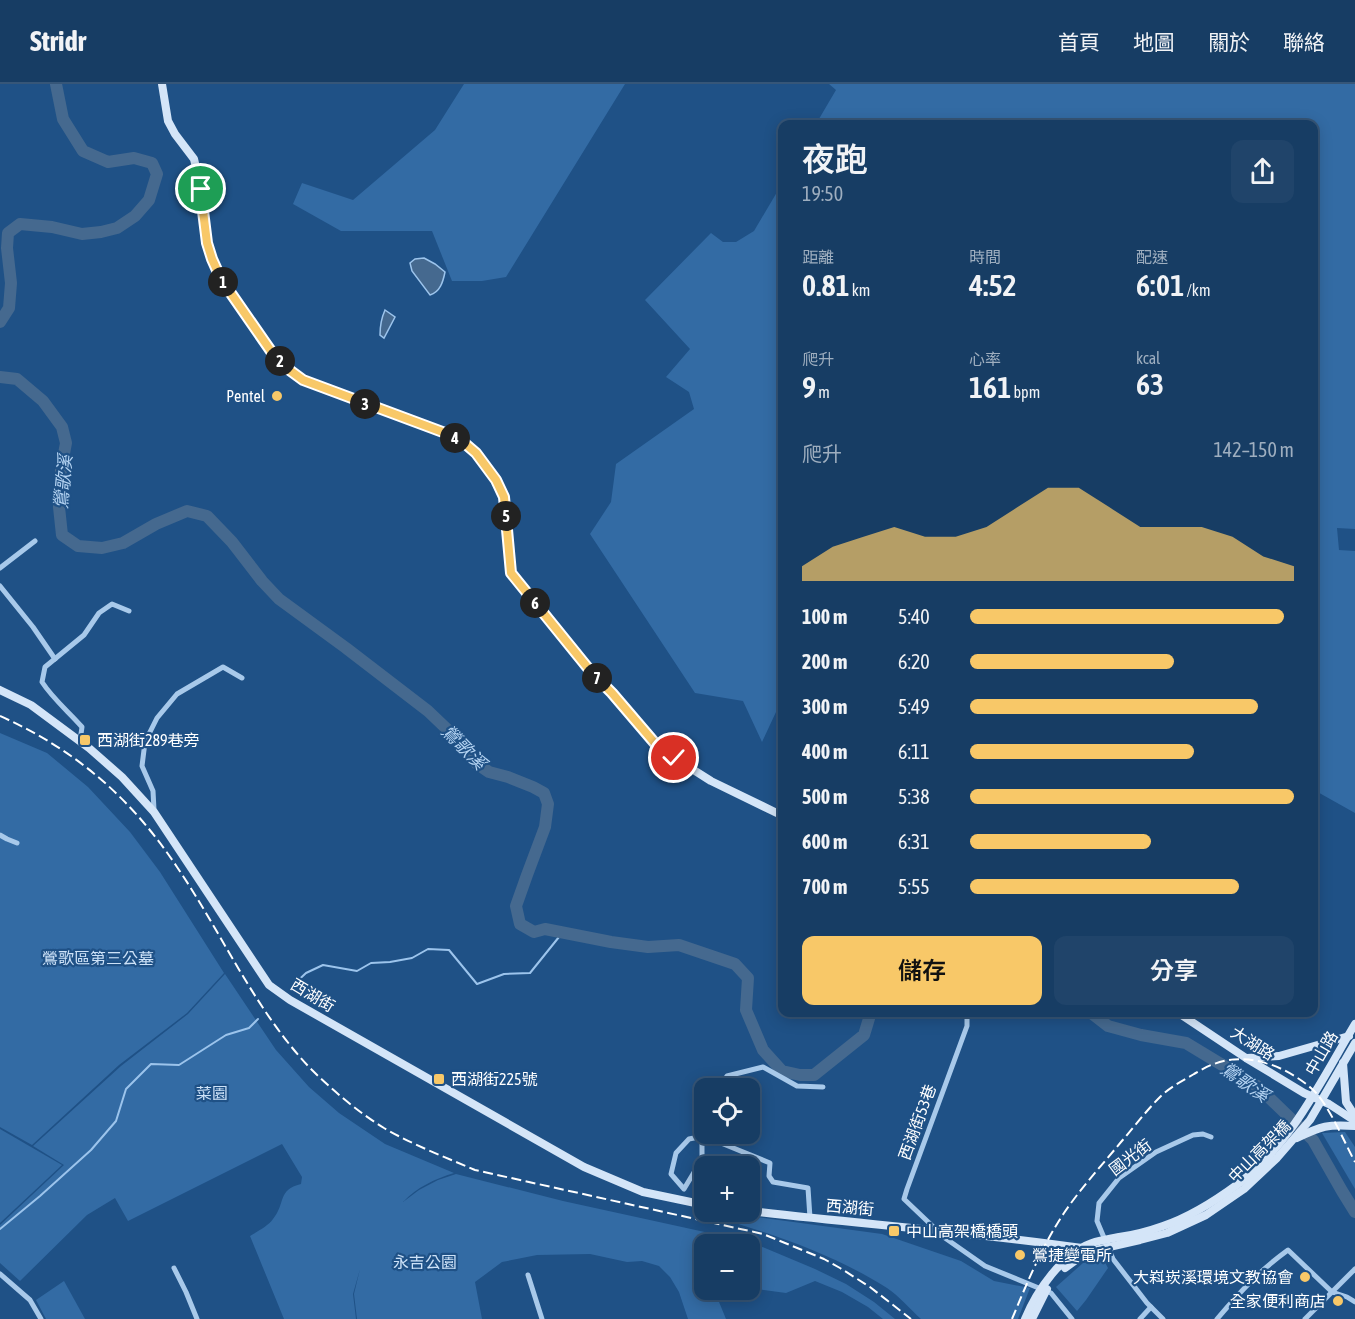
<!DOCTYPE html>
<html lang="zh-TW">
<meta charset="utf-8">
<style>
body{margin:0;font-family:"Asap Condensed","Noto Sans TC",sans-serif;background:#20446a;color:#f1f3f6;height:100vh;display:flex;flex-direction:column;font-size:22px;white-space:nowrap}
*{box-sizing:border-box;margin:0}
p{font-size:20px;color:#9eaebf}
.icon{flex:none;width:33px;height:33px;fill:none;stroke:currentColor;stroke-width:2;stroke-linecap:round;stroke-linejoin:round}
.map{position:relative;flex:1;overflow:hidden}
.side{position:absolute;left:778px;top:36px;width:540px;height:897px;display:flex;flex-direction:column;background:#173d64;border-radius:12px;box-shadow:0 3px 15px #0003,0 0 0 2px #365678}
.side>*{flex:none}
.controls{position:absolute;left:694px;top:994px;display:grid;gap:12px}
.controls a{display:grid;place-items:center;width:66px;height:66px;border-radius:12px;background:#173d64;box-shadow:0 3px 15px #0003,0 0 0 2px #365678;font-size:30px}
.pin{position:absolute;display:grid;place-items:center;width:51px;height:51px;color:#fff;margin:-26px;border:3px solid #fff;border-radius:50%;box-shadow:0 2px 6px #0007}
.km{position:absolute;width:30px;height:30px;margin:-15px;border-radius:50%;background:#222;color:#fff;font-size:16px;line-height:30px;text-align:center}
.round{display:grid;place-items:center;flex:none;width:63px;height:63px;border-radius:12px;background:#20446a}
.summary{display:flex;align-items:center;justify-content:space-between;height:102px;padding:0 24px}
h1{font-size:33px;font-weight:600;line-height:45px}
.figures{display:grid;grid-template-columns:repeat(3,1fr);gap:9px;height:102px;padding:6px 24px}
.figures div{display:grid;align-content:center}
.figures b{font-size:30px;font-weight:600}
.figures small{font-size:16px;font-weight:400}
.figures p{font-size:16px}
.chart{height:168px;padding:12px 24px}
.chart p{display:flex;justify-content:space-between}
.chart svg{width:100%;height:108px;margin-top:6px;fill:#f8c868;opacity:.7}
.action{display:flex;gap:12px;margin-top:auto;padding:12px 24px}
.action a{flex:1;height:69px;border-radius:12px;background:#f8c868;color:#111;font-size:24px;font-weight:600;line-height:69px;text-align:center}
.action a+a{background:#20446a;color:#f1f3f6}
ul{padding:0 24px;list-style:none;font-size:20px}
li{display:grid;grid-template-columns:96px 72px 1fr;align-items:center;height:45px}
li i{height:15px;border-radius:8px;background:#f8c868}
header{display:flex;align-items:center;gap:36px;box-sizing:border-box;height:84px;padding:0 30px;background:#173d64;border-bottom:2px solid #365678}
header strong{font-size:28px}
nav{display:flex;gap:33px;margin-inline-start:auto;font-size:21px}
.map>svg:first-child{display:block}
.green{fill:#336ba4}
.water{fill:#45698f;stroke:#9cc4ec;stroke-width:1.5}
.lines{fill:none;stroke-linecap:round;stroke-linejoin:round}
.stream{stroke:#9cc4ec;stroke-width:2}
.river{stroke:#45698f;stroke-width:12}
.street{stroke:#a8c9ea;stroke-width:5}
.secondary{stroke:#d4e5f8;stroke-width:8}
.rail{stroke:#fff;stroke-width:2;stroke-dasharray:10 4.5;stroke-linecap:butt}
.route-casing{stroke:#fff;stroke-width:12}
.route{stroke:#f8c868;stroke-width:8}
.poi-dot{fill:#f8c868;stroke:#1f5186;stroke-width:2}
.labels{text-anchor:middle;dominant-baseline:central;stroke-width:4.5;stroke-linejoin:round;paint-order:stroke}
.poi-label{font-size:16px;fill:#fff;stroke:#1f5186;text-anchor:start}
.park-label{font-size:16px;fill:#cde2f8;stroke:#1f5186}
.street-label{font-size:16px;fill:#fff;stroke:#1f5186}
.water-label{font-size:18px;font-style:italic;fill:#b4d3f2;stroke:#1f5186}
</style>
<header>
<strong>Stridr</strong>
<nav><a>首頁</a><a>地圖</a><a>關於</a><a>聯絡</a></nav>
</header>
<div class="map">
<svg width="1355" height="1235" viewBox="0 0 1355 1235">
<rect width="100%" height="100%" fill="#1f5186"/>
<g class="green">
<polygon points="464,0 625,0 506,193 482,197 452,197 432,147 341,147 293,120 302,99 353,116 435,46"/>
<polygon points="829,0 1355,0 1355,445 1337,444 1339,466 1355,467 1355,729 1314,706 1314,40 816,40 836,6"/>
<polygon points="783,98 783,613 762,658 743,617 695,609 590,450 611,418 616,380 694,325 689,308 666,293 690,265 645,216 711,149 723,158 736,158 754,147"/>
<polygon points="0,649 47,669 88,703 130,748 160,788 224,889 187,929 119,981 32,1061 0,1043"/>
<path d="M225 890 276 966 309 1003 339 1029 385 1060 454 1089C435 1095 417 1103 403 1118L419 1106 438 1096 456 1090 563 1117 723 1152 760 1162 815 1185 846 1200 874 1218 895 1235H883L868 1223 842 1208 815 1197 786 1209 750 1204V1161H705V1206H722L717 1213 726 1235H688L679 1208 670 1193 659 1182 642 1177 627 1178 590 1170 537 1171 502 1178 475 1198 482 1235H357L354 1210 360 1185 353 1210 356 1235H284L250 1152C258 1147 268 1142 273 1135 286 1119 277 1106 301 1100L302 1093 282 1060 128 1137 115 1114 87 1131 20 1197 0 1179V1141L64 1081 33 1062 121 982 188 930Z"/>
<polygon points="0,1045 62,1081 0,1139"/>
<polygon points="1345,1048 1355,1063 1355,1105 1322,1049"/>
<path d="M705 1126V1128H720L882 1150 961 1177 994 1197 1030 1204 1018 1235H921C910 1225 899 1212 887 1204 832 1169 767 1148 705 1130L703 1127Z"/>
<polygon points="1101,1171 1108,1184 1086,1216 1077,1227 1056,1203 1083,1179"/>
<polygon points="64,1197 85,1235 46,1235 36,1216"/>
</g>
<g class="water">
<path d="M424 174 435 180 445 188C443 198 440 208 430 211L412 187 410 179 415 175Z"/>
<path d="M385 226 395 233 384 254 380 251C380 242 381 235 385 226Z"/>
</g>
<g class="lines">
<g class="stream">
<polyline points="291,903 306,889 323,881 357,887 371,879 390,878 412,874 428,865 449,866 477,900 504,890 530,889 563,848"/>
<polyline points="0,1145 40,1112 91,1066 116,1037 126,1005 151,980 179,981 226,951 249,944 258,935"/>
</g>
<g class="river">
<polyline points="0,238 9,224 11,199 7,164 8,149 20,140 52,143 82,150 101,148 117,144 135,132 149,116 157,90 152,79 134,74 108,78 83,67 63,35 56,0"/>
<polyline points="0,293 17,295 43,317 62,343 66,359 61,386 59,423 62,451 78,462 102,464 123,459 156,440 187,427 207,432 232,458 262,497 279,515 346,564 428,627 450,648 476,679 489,688 508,693 533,703 544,709 548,720 545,743 527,791 516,822 520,840 534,848 545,845 611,858 648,863 679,861 735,880 748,894 746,926 763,966 782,987 800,991 814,991 864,951 871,928"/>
<polyline points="1090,928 1108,942 1141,951 1186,959 1257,1002 1313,1056 1342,1107 1355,1128"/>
</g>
<g class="street">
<polyline points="0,484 35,457"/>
<polyline points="0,502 33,543 55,575"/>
<path d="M80 657 82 643C69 628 53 615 42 598L45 583 84 551 99 529 112 520 129 527"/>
<polyline points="154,726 153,707 142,682 145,658 157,634 177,610 223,583 242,594"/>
<polyline points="0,751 7,755 17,759"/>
<polyline points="967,928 967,942 907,1105 904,1115 945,1154 985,1182 1051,1209 1072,1235"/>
<polyline points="719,1005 727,992 763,983 797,1002 823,1003"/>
<polyline points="705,1025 699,1053 702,1060 702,1075 684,1105 671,1090 676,1069 689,1055 699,1053 721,1059 770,1079 769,1092 773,1098 808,1104 810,1134"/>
<polyline points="174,1184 186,1208 197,1235"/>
<polyline points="0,1190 30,1216 41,1235"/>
<polyline points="528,1191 542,1235"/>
<polyline points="1140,1235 1151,1223"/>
<polyline points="1163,1235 1147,1219 1113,1175 1097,1137 1099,1119 1119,1094 1156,1068 1193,1051 1203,1050 1211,1053"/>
<path d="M1217 1235C1240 1208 1259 1187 1288 1166L1332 1208 1347 1213 1355 1218"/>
<polyline points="1305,1235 1355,1185"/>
</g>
<g class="secondary">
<polyline points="162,0 168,37 175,50 194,75 201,105 203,127 207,159 212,175 221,195 273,270 284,282 303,296 448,350 462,357 476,369 497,396 504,413 511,489 592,589 612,609 659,664 711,697 783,732"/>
<polyline points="0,606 31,621 89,664 122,693 154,728 269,901 290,916 584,1083 643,1108 705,1121"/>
<polyline points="1177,928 1246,974 1304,1009 1329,1020 1355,1037"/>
<polyline points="1247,974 1279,972 1349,952"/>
<polyline points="1343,979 1346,1018 1355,1032"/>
<path d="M1297 1054C1321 1042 1328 1040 1355 1042"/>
<path d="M750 1127C861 1140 972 1148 1082 1164L1085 1166"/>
<polyline points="1065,1184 1087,1168 1140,1156 1167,1149 1206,1131 1244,1105 1277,1074 1310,1036 1355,959"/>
<path d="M1025 1235C1037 1206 1062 1170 1092 1159 1101 1156 1110 1155 1119 1153 1134 1151 1149 1147 1163 1142 1190 1133 1215 1117 1238 1100 1292 1059 1321 997 1355 940"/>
<polyline points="1032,1235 1047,1205"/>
</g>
<g class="rail">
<path d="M0 632C76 666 131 714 177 783 222 849 254 925 310 984 332 1006 358 1028 384 1044 413 1061 445 1073 475 1086L763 1150 824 1175 840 1184 870 1203 911 1235"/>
<path d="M1012 1235C1027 1199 1042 1162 1064 1129 1081 1104 1102 1081 1121 1058 1134 1043 1146 1027 1160 1013 1170 1003 1182 997 1194 990 1200 987 1207 982 1214 980 1248 967 1285 982 1311 1004 1328 1018 1344 1058 1355 1078"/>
</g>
</g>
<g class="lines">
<defs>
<polyline id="route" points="201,105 203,127 207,159 212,175 221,195 273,270 284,282 303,296 448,350 462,357 476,369 496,396 504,413 511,489 592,589 612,609 659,664 674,674"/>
</defs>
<use href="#route" class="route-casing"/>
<use href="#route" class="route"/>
</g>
<g class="poi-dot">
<circle cx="277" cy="312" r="6"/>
<rect x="79" y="650" width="12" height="12" rx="3"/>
<rect x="433" y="989" width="12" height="12" rx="3"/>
<rect x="888" y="1141" width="12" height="12" rx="3"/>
<circle cx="1020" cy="1171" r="6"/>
<circle cx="1305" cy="1193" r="6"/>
<circle cx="1338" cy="1217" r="6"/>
</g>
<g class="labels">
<g class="poi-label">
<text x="265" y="312" text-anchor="end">Pentel</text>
<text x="97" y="656">西湖街289巷旁</text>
<text x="451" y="995">西湖街225號</text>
<text x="906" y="1147">中山高架橋橋頭</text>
<text x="1032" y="1171">鶯捷變電所</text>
<text x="1293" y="1193" text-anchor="end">大嵙崁溪環境文教協會</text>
<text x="1326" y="1217" text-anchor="end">全家便利商店</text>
</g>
<g class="park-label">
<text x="98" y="874">鶯歌區第三公墓</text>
<text x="212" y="1009">菜園</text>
<text x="425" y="1178">永吉公園</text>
</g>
<g class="street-label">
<text transform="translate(313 911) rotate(31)">西湖街</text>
<text transform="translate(1253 959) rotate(32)">大湖路</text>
<text transform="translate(1321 969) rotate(-60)">中山路</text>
<text transform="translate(917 1038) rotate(-70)">西湖街53巷</text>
<text transform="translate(1259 1067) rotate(-45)">中山高架橋</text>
<text transform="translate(1130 1073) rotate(-37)">國光街</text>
<text transform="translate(850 1123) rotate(5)">西湖街</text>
</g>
<g class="water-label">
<text transform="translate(63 398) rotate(-85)">鶯歌溪</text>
<text transform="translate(464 663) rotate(45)">鶯歌溪</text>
<text transform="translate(1245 998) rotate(35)">鶯歌溪</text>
</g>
</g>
</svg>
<div class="controls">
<a><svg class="icon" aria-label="locate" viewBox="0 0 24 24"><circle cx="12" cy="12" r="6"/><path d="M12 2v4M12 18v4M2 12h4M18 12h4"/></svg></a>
<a>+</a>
<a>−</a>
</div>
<div class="pin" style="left:201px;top:105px;background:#1e9e55"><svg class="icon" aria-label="arrive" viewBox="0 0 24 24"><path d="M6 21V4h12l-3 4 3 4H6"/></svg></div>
<div class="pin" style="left:674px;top:674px;background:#d93025"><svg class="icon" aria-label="check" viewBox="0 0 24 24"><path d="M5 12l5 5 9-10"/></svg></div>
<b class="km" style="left:223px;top:198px">1</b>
<b class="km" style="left:280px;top:277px">2</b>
<b class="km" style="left:365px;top:320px">3</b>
<b class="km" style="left:455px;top:354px">4</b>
<b class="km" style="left:506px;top:432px">5</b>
<b class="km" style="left:535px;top:519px">6</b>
<b class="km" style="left:597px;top:594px">7</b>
<section class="side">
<div class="summary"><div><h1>夜跑</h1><p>19:50</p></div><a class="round"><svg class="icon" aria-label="share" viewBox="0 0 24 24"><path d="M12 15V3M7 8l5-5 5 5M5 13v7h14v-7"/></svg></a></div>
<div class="figures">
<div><p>距離</p><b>0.81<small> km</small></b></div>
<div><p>時間</p><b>4:52</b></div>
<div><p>配速</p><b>6:01<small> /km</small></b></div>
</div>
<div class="figures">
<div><p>爬升</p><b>9<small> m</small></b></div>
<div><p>心率</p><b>161<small> bpm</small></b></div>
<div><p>kcal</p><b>63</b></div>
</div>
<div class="chart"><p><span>爬升</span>142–150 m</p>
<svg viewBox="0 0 160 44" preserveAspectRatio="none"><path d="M0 44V38L10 30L20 26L30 22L40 26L50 26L60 22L70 14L80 6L90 6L100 14L110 22L120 22L130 22L140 26L150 34L160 38V44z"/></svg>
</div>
<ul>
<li><b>100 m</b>5:40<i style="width:97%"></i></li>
<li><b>200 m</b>6:20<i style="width:63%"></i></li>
<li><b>300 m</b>5:49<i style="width:89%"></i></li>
<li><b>400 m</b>6:11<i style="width:69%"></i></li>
<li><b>500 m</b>5:38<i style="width:100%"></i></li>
<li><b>600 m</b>6:31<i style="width:56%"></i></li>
<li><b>700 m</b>5:55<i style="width:83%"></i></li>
</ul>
<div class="action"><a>儲存</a><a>分享</a></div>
</section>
</div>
